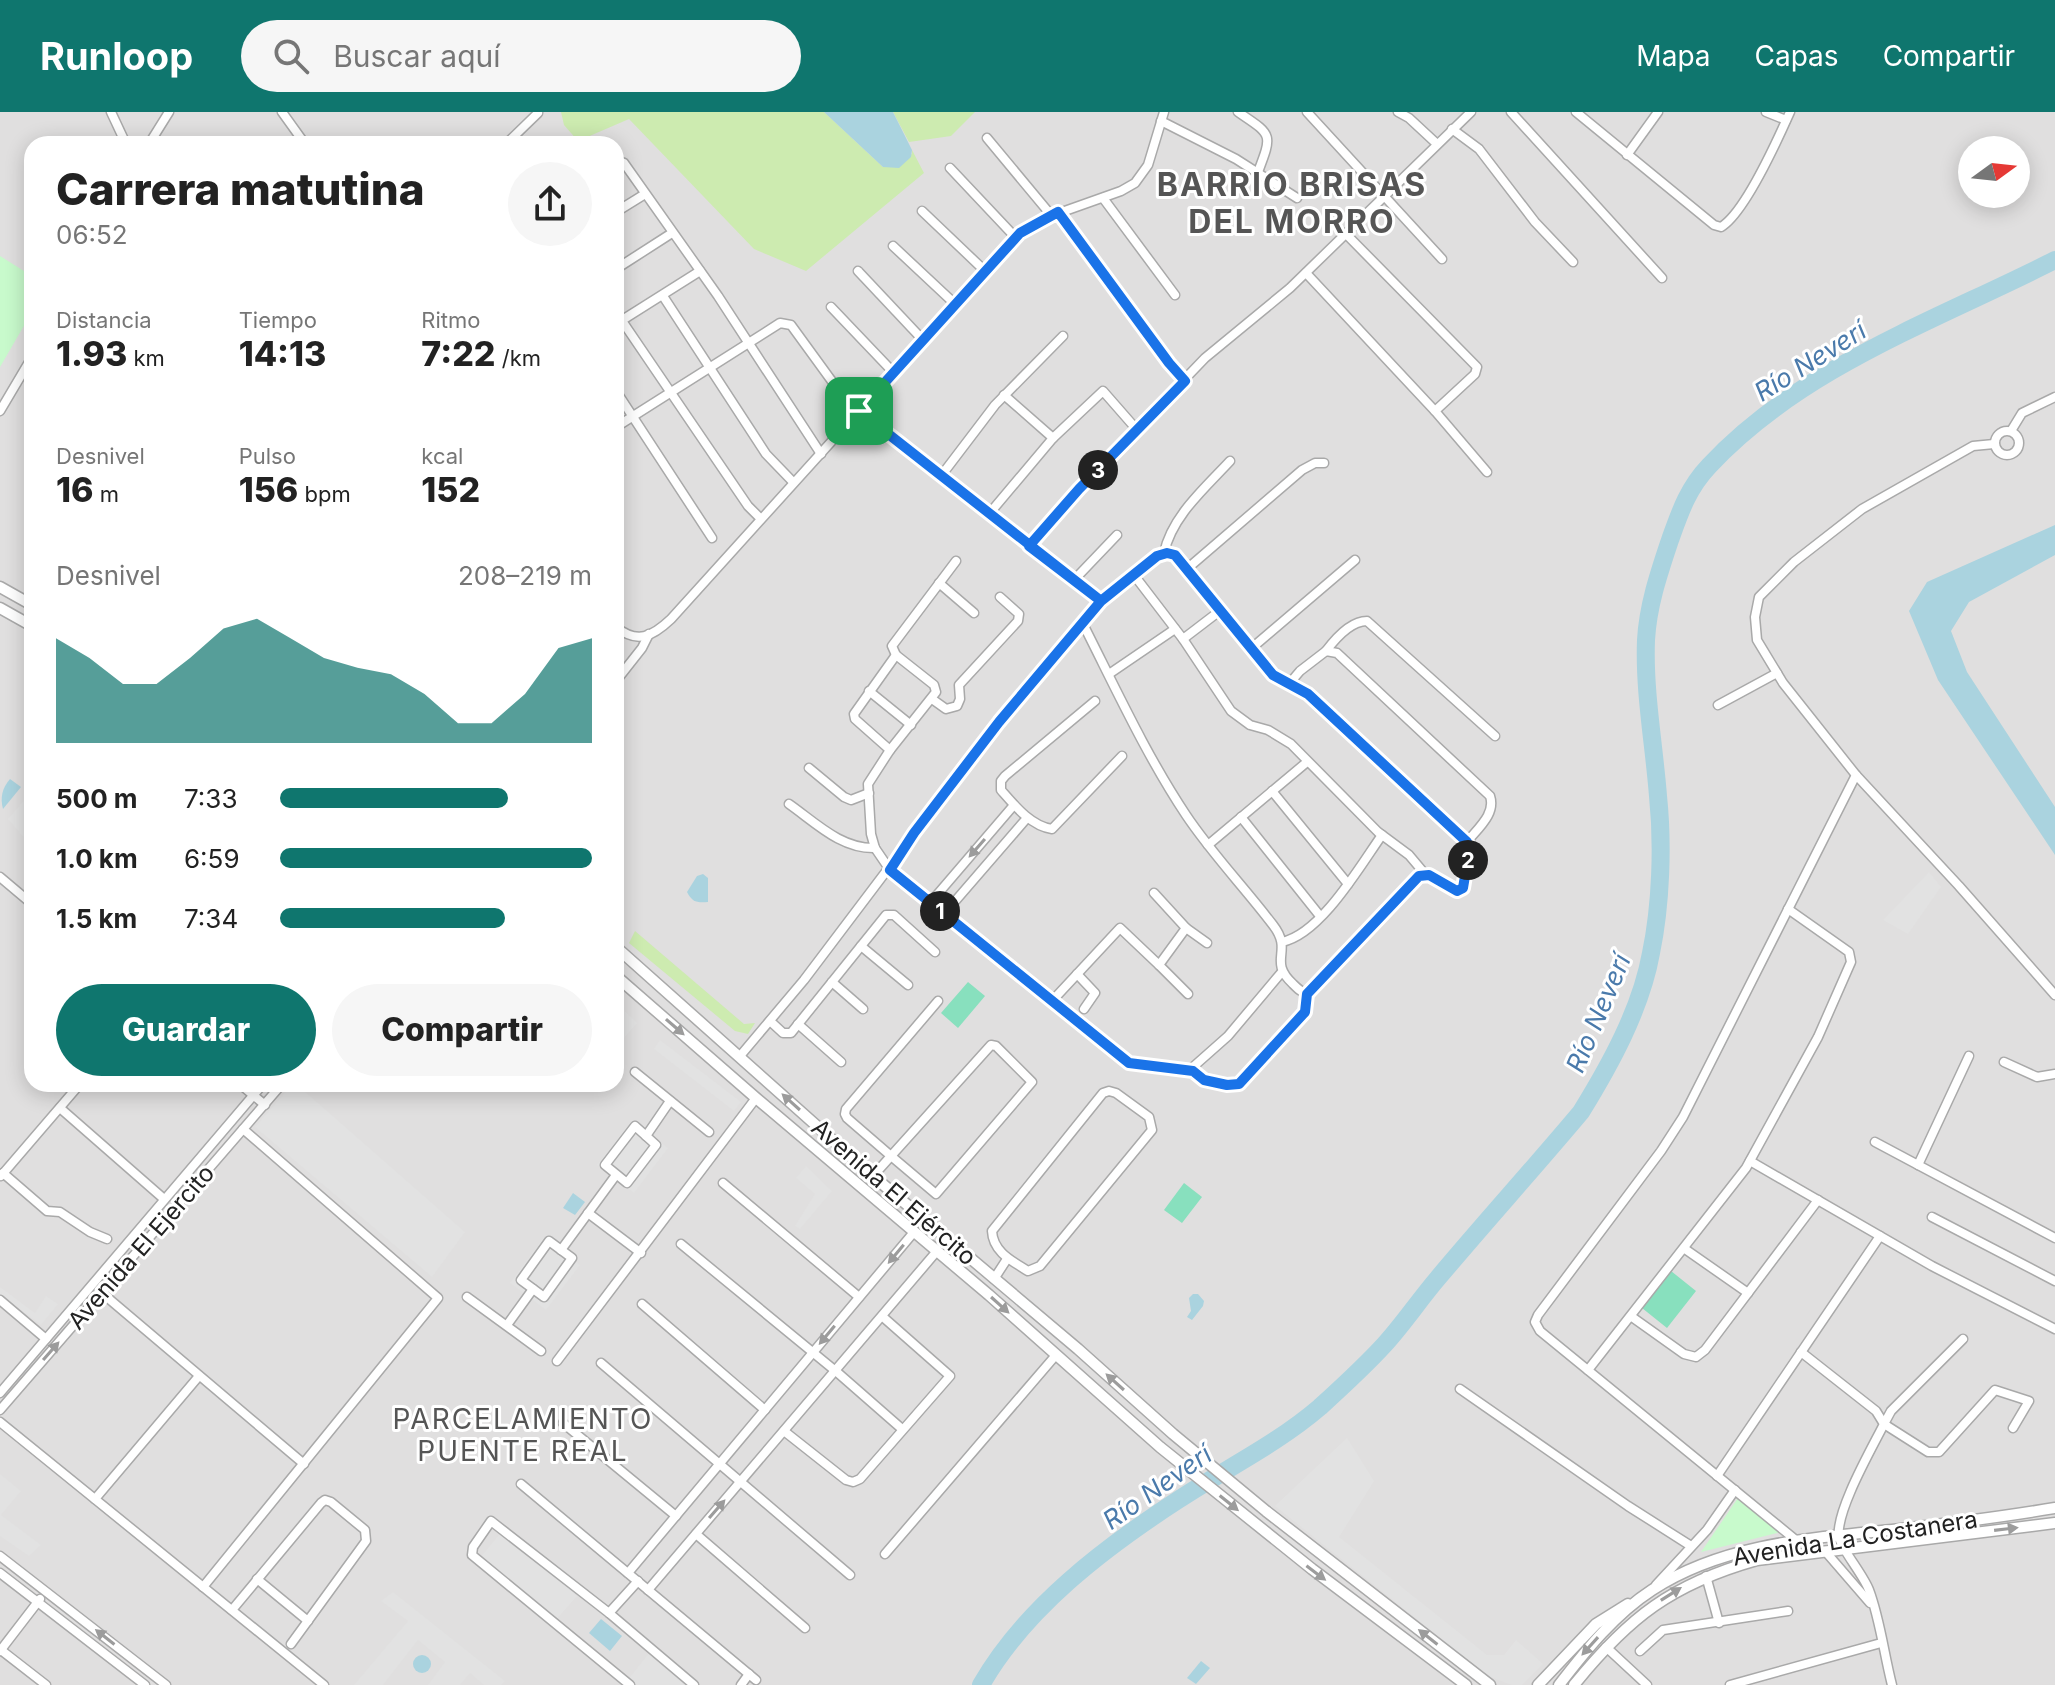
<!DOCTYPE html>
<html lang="es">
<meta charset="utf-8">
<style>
body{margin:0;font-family:Inter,sans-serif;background:#f6f6f6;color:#222;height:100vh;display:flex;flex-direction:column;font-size:30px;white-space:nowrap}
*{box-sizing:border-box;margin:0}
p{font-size:26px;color:#767676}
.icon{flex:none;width:44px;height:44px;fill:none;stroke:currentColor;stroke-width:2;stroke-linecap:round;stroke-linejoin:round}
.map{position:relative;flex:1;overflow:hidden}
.side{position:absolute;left:24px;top:24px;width:600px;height:956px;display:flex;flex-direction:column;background:#fff;border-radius:24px;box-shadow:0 4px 20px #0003}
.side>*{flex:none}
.needle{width:52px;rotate:75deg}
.buttons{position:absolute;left:1958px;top:24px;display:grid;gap:16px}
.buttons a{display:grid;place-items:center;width:72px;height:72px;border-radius:50%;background:#fff;box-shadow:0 4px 20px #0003;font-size:40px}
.pin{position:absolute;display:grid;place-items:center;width:68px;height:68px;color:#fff;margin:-34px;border-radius:16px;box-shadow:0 4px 12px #0006}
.km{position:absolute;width:40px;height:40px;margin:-20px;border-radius:50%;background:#222;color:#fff;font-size:22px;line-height:40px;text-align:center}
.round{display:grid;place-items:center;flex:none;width:84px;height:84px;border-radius:42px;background:#f6f6f6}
.head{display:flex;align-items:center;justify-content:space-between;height:136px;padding:0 32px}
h1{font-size:44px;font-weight:800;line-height:60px}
.stats{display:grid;grid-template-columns:repeat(3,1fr);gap:12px;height:136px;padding:8px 32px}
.stats div{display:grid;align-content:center}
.stats b{font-size:34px;font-weight:800}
.stats small{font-size:22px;font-weight:400}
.stats p{font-size:22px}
.chart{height:224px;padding:16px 32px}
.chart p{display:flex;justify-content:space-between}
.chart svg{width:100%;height:144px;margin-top:8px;fill:#0f766e;opacity:.7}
.cta{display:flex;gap:16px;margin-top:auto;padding:16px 32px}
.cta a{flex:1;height:92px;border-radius:48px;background:#0f766e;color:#fff;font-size:32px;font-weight:800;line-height:92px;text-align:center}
.cta a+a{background:#f6f6f6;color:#222}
ul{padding:0 32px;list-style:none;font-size:26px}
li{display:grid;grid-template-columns:128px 96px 1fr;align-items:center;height:60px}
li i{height:20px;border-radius:10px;background:#0f766e}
header{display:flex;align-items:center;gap:48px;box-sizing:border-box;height:112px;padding:0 40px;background:#0f766e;color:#fff}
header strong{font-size:38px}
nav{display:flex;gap:44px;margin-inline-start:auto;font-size:28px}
.search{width:560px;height:72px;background:#f6f6f6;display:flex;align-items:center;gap:20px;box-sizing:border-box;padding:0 28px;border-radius:44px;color:#767676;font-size:30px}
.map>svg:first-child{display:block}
.residential{fill:#e0dfdf;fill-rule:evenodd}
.grass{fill:#cdebb0}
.park{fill:#c8facc}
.pitch{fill:#88e0be}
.parking{fill:#e2e2e2}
.water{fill:#aad3df}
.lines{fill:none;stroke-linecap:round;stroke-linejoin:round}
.river{stroke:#aad3df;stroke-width:18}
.minor-casing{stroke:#a9a9a9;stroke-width:11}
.tertiary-casing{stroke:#a9a9a9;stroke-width:13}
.minor{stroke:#fff;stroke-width:8}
.tertiary{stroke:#fff;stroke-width:10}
.oneway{fill:#9c9c9c}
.route-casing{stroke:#fff;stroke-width:16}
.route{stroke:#1a73e8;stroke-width:10}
.labels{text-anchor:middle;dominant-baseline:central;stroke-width:6;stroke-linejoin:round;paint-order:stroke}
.street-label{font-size:24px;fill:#222;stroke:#fff}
.water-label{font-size:26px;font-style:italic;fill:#4a7aab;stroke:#fff}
.quarter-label{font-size:28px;letter-spacing:2px;fill:#555;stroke:#fff}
.district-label{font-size:32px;font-weight:bold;letter-spacing:2px;fill:#555;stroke:#fff}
</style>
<header>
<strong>Runloop</strong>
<div class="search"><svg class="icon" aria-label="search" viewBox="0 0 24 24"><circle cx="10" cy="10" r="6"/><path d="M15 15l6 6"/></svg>Buscar aquí</div>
<nav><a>Mapa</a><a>Capas</a><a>Compartir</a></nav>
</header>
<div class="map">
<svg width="2055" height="1573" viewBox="0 0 2055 1573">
<rect width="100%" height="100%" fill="#f2efe9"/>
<path class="residential" d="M0 0H2055V1573H0ZM32 32H616V972H32ZM1972 38H2016V82H1972Z"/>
<g class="grass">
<polygon points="561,0 824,0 883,55 912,42 912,38 924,61 806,159 754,137 629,7 578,29 564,13"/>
<polygon points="893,0 975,0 951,24 909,30"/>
<polygon points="635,819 744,912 755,911 748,922 735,919 629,831"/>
</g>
<g class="park">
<polygon points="0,144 32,164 32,200 0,255"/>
<polygon points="1738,1386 1781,1420 1701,1440"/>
</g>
<g class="pitch">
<polygon points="968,870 985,884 958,916 941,901"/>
<polygon points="1184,1071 1202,1085 1182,1111 1164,1098"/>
<polygon points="1671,1159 1696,1179 1667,1216 1642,1196"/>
</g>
<g class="parking">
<polygon points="32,679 32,735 8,707"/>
<polygon points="1929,760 1941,775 1908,822 1883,808"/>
<polygon points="616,891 637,911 622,928 616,923"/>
<polygon points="660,928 741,990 734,999 654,937"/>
<polygon points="290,975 302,977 465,1120 432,1165 255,1015"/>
<polygon points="632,1008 668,1036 634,1081 597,1053"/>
<polygon points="806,1054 832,1079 800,1117 795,1114 815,1082 796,1066"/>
<polygon points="544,1125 580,1153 546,1198 510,1171"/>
<polygon points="0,1175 35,1201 46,1184 58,1192 41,1213 0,1182"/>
<polygon points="1347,1326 1374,1369 1339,1425 1487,1543 1504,1543 1516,1528 1543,1552 1522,1573 1512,1573 1488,1564 1275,1394"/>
<polygon points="0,1362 21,1379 1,1403 41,1433 29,1444 0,1424"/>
<polygon points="503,1418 577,1484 553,1511 480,1446"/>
<polygon points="393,1480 505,1569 501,1573 484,1573 470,1561 460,1573 428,1573 445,1550 418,1528 383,1573 354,1573 408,1509 381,1489"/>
<polygon points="649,1541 685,1573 632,1573 627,1569"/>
</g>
<g class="water">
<polygon points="824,0 893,0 912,38 911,45 899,56 883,55"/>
<polygon points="2055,413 2055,443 1969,490 1951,519 1967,560 2055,695 2055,743 1938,568 1909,499 1927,470"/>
<path d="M10 667 21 675 3 697C0 686 2 676 10 667Z"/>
<path d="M703 762 708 766V790C697 791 692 790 687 780L697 764Z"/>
<polygon points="573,1081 585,1090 575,1103 563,1096"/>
<polygon points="1193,1182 1198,1182 1204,1189 1203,1194 1192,1208 1187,1205 1191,1199 1189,1186"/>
<polygon points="601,1507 622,1524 610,1539 589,1521"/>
<circle cx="422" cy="1552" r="9"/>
<polygon points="1201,1549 1210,1556 1196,1572 1187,1566"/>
</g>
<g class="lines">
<path class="river" d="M981 1573C1025 1496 1104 1436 1178 1388 1225 1357 1277 1332 1320 1295 1342 1275 1365 1254 1385 1232 1404 1211 1420 1187 1438 1166 1485 1110 1534 1056 1581 1000 1610 953 1641 897 1651 841 1661 793 1663 732 1658 684 1654 632 1644 580 1646 528 1648 493 1659 461 1670 428 1680 400 1688 376 1709 354 1801 255 1937 208 2055 148"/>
<defs>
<g id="minor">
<polyline points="111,0 126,32"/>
<polyline points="282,0 305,32"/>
<path d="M1238 0C1272 23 1273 21 1258 60"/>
<polyline points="1307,0 1442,147"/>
<polyline points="1398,0 1409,6 1437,32"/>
<polyline points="1511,0 1662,166"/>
<path d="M1576 0 1714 113 1721 115C1745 101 1778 27 1790 0"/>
<polyline points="1766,0 1786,8"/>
<polyline points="1161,9 1236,47 1297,86"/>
<polyline points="1452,17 1479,37 1535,110 1573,150"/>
<polyline points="987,26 1051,103"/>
<polyline points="149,32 169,0"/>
<polyline points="506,32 538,1"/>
<polyline points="1627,43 1658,0"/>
<polyline points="616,48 624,51 718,184 821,342"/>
<polyline points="950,56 1016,126"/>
<polyline points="1103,86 1175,183"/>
<polyline points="922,99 985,159"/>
<polyline points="616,100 645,82"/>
<polyline points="1058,100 1169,251 1185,269"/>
<polyline points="1346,122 1477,255 1475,262 1435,299"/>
<polyline points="893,134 955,192"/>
<polyline points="616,157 672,121"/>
<polyline points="858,159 922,227"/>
<polyline points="1306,161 1435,299 1487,360"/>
<polyline points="663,184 766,342 793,370"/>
<polyline points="831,195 893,260"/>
<polyline points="616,200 748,394 760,406"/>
<polyline points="616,212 700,159"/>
<polyline points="616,279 712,426"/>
<polyline points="1004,283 1053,326"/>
<polyline points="0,299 32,245"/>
<polyline points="616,315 780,211 791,213 831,268 859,299 1101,489"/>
<circle cx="2007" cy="331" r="12"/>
<polyline points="2011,319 2022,301 2055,285"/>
<polyline points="1994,332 1973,334 1862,397 1794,450 1759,485 1755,505 1757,528 1783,571 1856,663 1959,774 2055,883"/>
<polyline points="941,364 995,293 1063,224"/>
<polyline points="989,402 1053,326 1103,279 1138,319"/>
<polyline points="1029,434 1079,377 1205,246 1290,176 1471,0"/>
<path d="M1164 441C1172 404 1205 376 1230 349"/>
<polyline points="956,449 892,534 896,543 934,573 936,580 890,638 868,672 871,722 875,736 890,758 1129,951 1193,959"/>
<polyline points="1188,456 1302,358 1315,351 1324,351"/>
<polyline points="1134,463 1183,527 1231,599 1250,613 1268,618 1291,632 1378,720 1409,743 1425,762"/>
<polyline points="1074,468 1117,423"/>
<polyline points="939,471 974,501"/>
<path d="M616 515C637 532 652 525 671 507L1020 121 1045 106 1121 79 1135 71 1148 53 1164 0"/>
<polyline points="1183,527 1221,498"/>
<polyline points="1253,535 1355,448"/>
<path d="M1326 539C1335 527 1351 509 1367 509L1495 624"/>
<polyline points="1109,562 1175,517"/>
<polyline points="616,569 642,536 649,522"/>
<path d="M1289 572 1300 559 1326 539 1337 541 1490 684C1496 702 1478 716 1467 730"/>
<polyline points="869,579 911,613"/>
<polyline points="932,587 946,597 957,594 960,587 959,573 1018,509 1019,502 1000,485"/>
<path d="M1095 589 1005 664 1001 669V678C1015 694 1031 714 1052 717L1122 644"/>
<polyline points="1718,593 1777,561"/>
<polyline points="890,638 855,607 854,602 896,543"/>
<polyline points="809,656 844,685 851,688 869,681"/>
<polyline points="1272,679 1348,772"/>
<path d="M789 692C816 711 841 737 875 736"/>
<polyline points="1241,705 1320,804"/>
<polyline points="1208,733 1307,650"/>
<polyline points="0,765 32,792"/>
<polyline points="1154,781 1186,816 1207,831"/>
<polyline points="930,791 1014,693"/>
<polyline points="944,802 1027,706"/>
<path d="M1282 830C1321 822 1360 754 1382 723"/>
<polyline points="861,834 908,873"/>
<polyline points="1159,853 1188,882"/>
<polyline points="1281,861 1228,924 1193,955 1195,963 1227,973 1242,969 1305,900 1307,882"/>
<polyline points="1077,862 1095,881 1084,897"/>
<polyline points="832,870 863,897"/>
<polyline points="1052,889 1120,816 1159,853 1186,816"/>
<polyline points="770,909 783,921 791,921 886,803 894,803 935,840"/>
<polyline points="798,912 841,950"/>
<polygon points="991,933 996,934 1032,970 936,1082 891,1044"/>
<path d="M740 944 804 868 999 610 1082 510 1101 489 1162 442 1175 443 1183 450 1273 563 1308 582 1467 730 1469 740 1463 776 1457 779 1429 763 1419 764 1312 880 1307 882C1301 880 1298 877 1293 872 1267 848 1294 840 1273 813 1245 776 1212 742 1186 703 1146 643 1115 575 1082 510"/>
<polyline points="2004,950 2037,965 2055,962"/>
<polyline points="635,960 709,1020"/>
<polyline points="240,972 265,993"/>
<path d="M1109 979 1116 981 1149 1005 1152 1018 1040 1154 1028 1159C1012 1149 993 1140 992 1119L1103 981Z"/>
<polyline points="60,996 164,1087"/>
<polygon points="635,1014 656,1033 627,1071 605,1053"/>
<polyline points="646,1024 670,989"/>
<polyline points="1875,1030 2055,1126"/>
<polyline points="1750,1049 1932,1154 2055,1217"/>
<polyline points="1918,1053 1969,944"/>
<polyline points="3,1061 47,1099 60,1100 90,1120 107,1127"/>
<polyline points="1,1064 80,972"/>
<polyline points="873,1064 891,1044 847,1006 845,1002 846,997 938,889"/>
<polyline points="723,1071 859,1185"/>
<polyline points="588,1101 641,1141"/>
<polyline points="1932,1105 2055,1169"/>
<polygon points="549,1129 572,1146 544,1185 521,1168"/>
<polyline points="681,1132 838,1261 902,1317"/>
<polyline points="1685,1137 1748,1181"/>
<polyline points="561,1138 616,1063"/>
<polyline points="994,1167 1007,1147"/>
<polyline points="102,1181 304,1352"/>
<polyline points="467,1185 541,1239"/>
<polyline points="0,1188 46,1227"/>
<polyline points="642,1192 765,1298"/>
<polyline points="1632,1205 1684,1242 1696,1245 1705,1238 1818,1088"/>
<polyline points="507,1213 533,1177"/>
<polyline points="1963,1227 1891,1299 1884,1312 1928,1340 1939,1340 1995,1278 2029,1289 2013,1316"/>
<path d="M1801 1240 1876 1299 1884 1312C1872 1336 1835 1400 1839 1425 1841 1437 1863 1462 1869 1478 1880 1507 1884 1542 1892 1573"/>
<polyline points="557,1249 756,986"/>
<polyline points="601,1251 850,1463"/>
<polyline points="1588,1258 1746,1056 1818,925 1851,850 1849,840 1788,797"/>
<polyline points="1460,1277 1628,1394 1691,1434"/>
<polyline points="0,1281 263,972"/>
<polyline points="0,1298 282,972"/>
<polyline points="0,1310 324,1573"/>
<polyline points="563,1311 676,1404"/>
<polyline points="784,1319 846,1368 853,1370 860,1367 950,1264 883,1205"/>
<polyline points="1717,1364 1880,1124"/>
<polyline points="521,1372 756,1568"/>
<polyline points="95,1387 199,1264"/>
<polyline points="696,1422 805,1516"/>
<polyline points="1797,1429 1540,1219 1535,1210 1538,1203 1661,1039 1683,1005 1856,663"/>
<polyline points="1825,1439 1870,1491"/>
<polyline points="885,1442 1056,1243"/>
<polyline points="0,1444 166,1573"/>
<polyline points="0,1461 145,1573"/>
<polyline points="628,1461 914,1120"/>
<polyline points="1706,1464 1719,1511"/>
<polyline points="257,1467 308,1509"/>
<polyline points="1656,1473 1707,1418 1735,1378"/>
<polyline points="203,1475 438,1186 243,1017"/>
<polyline points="648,1478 937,1139"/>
<polyline points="232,1498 321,1391 325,1388 331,1390 365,1418 366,1429 291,1532"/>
<polyline points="609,1501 638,1469"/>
<polyline points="1606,1535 1647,1573"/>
<polyline points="1,1538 46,1573"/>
<polyline points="0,1539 40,1487"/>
<polyline points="1640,1539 1663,1518 1788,1499"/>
<polyline points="630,1573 472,1443 473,1435 491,1409 609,1501 694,1573"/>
<polyline points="741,1573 749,1562"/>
<polyline points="1730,1573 1881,1531"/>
</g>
<g id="tertiary">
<polyline points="0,475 32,493"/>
<polyline points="0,496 32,514"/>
<polyline points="616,835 873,1064 1078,1237 1173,1322 1266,1399 1490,1573"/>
<polyline points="616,864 756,986 989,1183 1160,1335 1312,1457 1466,1573"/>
<polyline points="1538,1573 1596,1512 1628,1492"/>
<path d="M1559 1573C1586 1538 1615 1502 1652 1478 1722 1432 1811 1426 1892 1418 1946 1412 2001 1405 2055 1396"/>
<path d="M1574 1573C1629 1505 1672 1472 1757 1448L2055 1411"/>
</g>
</defs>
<use href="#minor" class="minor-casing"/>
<use href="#tertiary" class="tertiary-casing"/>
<use href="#minor" class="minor"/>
<use href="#tertiary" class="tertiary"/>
</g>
<defs><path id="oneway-solid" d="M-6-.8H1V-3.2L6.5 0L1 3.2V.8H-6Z" transform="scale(2)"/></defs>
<g class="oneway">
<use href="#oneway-solid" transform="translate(977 736) rotate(131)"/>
<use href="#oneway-solid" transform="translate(675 915) rotate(41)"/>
<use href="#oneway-solid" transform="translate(791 990) rotate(-138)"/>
<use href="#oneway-solid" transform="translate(896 1142) rotate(130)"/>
<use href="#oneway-solid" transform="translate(1000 1193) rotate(42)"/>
<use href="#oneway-solid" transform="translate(827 1223) rotate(130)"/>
<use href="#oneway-solid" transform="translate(51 1239) rotate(-49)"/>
<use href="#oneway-solid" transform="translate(1115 1270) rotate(-138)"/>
<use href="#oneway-solid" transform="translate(1229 1391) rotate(39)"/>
<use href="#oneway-solid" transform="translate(717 1397) rotate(-49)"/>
<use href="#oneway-solid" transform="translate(2006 1417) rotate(-7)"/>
<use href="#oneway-solid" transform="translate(1316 1461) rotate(37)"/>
<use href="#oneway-solid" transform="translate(1671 1482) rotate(-32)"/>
<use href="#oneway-solid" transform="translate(105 1525) rotate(-142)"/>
<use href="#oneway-solid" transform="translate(1428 1525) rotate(-142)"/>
<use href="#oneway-solid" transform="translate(1590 1534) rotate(132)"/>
</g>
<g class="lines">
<defs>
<polyline id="route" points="859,299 1101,489 999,610 914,721 890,758 1129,951 1193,959 1204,968 1227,973 1239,972 1305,900 1307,882 1419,764 1429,763 1457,779 1463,776 1469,740 1467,730 1308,582 1273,563 1175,443 1167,441 1157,444 1101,489 1029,434 1079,377 1185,269 1169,251 1058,100 1020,121 859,299"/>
</defs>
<use href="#route" class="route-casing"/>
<use href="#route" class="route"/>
</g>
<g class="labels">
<g class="street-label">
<text transform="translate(894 1080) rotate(41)">Avenida El Ejército</text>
<text transform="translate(141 1135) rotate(-49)">Avenida El Ejercito</text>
<text transform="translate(1855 1426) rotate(-9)">Avenida La Costanera</text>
</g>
<g class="water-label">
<text transform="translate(1810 249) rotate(-32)">Río Neverí</text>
<text transform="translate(1598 901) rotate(-67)">Río Neverí</text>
<text transform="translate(1157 1375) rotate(-35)">Río Neverí</text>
</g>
<g class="quarter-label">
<text x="523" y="1307">PARCELAMIENTO<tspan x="523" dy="32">PUENTE REAL</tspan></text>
</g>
<g class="district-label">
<text x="1292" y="72">BARRIO BRISAS<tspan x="1292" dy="37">DEL MORRO</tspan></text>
</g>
</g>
</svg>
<div class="buttons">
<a><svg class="needle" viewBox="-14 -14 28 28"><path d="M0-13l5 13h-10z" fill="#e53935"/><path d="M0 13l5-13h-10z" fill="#767676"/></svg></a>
</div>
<div class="pin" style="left:859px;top:299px;background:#1e9e55"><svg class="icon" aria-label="arrive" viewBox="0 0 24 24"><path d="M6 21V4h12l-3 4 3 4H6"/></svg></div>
<b class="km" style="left:940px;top:799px">1</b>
<b class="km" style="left:1468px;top:748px">2</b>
<b class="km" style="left:1098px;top:358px">3</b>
<section class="side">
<div class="head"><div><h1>Carrera matutina</h1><p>06:52</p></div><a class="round"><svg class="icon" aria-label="share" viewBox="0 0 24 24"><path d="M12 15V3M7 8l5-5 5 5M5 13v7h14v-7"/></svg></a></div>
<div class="stats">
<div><p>Distancia</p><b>1.93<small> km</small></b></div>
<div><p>Tiempo</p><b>14:13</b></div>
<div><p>Ritmo</p><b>7:22<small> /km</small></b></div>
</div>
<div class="stats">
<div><p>Desnivel</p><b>16<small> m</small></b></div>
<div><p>Pulso</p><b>156<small> bpm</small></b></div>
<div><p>kcal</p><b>152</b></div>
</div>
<div class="chart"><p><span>Desnivel</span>208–219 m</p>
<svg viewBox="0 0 160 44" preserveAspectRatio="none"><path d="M0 44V12L10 18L20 26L30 26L40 18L50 9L60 6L70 12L80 18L90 21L100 23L110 29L120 38L130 38L140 29L150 15L160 12V44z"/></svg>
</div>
<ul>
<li><b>500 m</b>7:33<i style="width:73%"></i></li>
<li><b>1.0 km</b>6:59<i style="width:100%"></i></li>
<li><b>1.5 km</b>7:34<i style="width:72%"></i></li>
</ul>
<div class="cta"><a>Guardar</a><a>Compartir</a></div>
</section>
</div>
